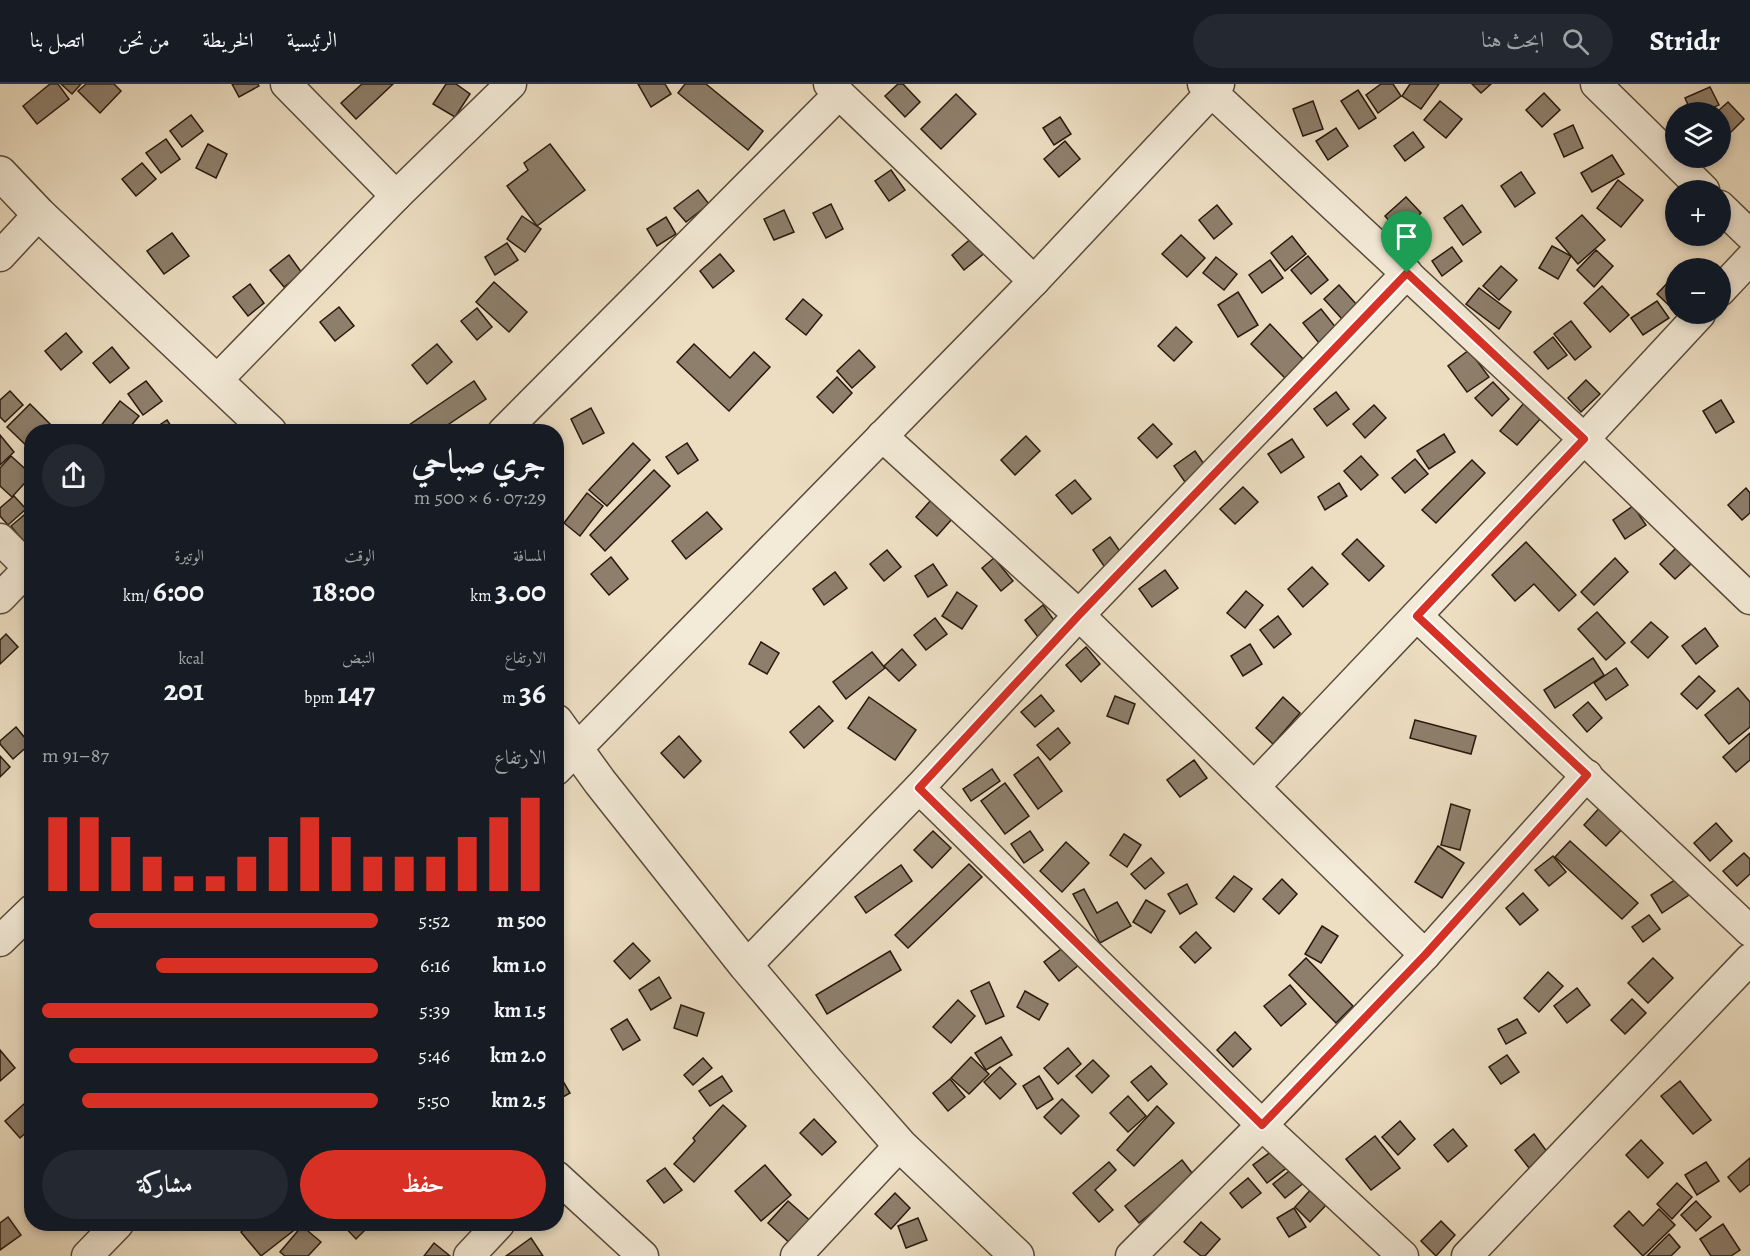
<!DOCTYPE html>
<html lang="ar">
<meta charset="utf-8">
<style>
body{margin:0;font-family:Alegreya,Amiri,serif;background:#242831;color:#f1f3f6;direction:rtl;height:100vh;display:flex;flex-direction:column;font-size:22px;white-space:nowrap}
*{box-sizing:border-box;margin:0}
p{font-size:20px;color:#9ea1a6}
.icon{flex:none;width:33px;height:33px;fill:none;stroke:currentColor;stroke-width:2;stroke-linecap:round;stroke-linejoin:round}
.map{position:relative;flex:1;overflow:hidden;direction:ltr}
.drawer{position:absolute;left:24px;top:340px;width:540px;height:807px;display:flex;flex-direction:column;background:#171b24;border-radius:24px;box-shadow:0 3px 9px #0003;direction:rtl}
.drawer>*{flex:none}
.tools{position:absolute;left:1665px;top:18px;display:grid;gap:12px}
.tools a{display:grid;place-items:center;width:66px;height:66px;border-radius:50%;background:#171b24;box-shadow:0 3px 9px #0003;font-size:30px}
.pin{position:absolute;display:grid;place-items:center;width:51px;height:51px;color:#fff;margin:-62px -26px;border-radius:50% 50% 50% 0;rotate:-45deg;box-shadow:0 0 6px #0007}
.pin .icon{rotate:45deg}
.round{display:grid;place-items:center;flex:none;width:63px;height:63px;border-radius:32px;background:#242831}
.head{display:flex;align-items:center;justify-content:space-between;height:102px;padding:0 18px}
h1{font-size:33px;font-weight:600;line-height:45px}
.metrics{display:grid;grid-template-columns:repeat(3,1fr);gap:9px;height:102px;padding:6px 18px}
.metrics div{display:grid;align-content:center}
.metrics b{font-size:30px;font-weight:600}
.metrics small{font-size:16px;font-weight:400}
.metrics p{font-size:16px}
.chart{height:168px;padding:12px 18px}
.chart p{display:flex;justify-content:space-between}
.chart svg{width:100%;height:108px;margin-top:6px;stroke:#d93025;stroke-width:6}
.button{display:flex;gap:12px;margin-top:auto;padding:12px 18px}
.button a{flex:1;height:69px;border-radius:36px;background:#d93025;color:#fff;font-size:24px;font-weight:600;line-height:69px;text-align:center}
.button a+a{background:#242831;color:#f1f3f6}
ul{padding:0 18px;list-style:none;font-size:20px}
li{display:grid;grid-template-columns:96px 72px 1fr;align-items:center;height:45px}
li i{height:15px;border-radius:8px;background:#d93025}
header{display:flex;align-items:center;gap:36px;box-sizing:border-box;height:84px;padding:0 30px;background:#171b24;border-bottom:2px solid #363941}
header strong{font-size:28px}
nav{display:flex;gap:33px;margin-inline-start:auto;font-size:21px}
.search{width:420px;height:54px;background:#242831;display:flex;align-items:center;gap:15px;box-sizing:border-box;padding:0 21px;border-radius:33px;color:#9ea1a6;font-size:22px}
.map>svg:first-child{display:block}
.building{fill:#8e7f6c;stroke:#28190e;stroke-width:1.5}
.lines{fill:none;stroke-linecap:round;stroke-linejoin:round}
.minor-casing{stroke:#594a3b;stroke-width:33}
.tertiary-casing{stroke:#594a3b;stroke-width:36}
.minor{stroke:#f3ead7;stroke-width:30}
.tertiary{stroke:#f3ead7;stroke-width:33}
.route-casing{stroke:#fff;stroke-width:12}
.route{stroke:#d93025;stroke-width:8}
</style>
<header>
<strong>Stridr</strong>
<div class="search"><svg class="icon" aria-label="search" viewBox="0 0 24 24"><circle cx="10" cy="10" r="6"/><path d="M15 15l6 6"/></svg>ابحث هنا</div>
<nav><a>الرئيسية</a><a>الخريطة</a><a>من نحن</a><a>اتصل بنا</a></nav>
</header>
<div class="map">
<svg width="1750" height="1172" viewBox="0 0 1750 1172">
<rect width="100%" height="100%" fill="#eddec2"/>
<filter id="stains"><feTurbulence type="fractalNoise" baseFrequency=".00333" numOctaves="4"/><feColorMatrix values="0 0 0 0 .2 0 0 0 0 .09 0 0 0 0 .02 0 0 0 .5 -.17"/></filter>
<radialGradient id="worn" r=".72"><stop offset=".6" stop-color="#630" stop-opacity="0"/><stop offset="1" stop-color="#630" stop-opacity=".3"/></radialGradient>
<g class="building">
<polygon points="50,0 58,0 69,15 37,40 23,22"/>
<polygon points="61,0 81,0 72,10"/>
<polygon points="86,0 114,0 121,7 100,29 78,7"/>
<polygon points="232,0 258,0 259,2 239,13"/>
<polygon points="362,0 393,0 356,35 341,19"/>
<polygon points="446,0 456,0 470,10 455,33 433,20"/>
<polygon points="638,0 665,0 671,10 651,23"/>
<polygon points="685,0 706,0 763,47 748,66 678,9"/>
<polygon points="898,0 903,0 920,18 905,33 885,12"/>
<polygon points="1381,0 1393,0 1401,12 1378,29 1366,11"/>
<polygon points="1410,0 1439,0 1421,25 1402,12"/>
<polygon points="1472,0 1491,0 1481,9"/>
<polygon points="1710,3 1719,21 1703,28 1691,28 1685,14"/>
<polygon points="1358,6 1376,34 1359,45 1341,17"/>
<polygon points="1544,9 1560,26 1542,43 1526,26"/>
<polygon points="956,10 976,30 941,65 921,45"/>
<polygon points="1313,17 1323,45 1303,52 1293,25"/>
<polygon points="1440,17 1462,35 1446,54 1424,36"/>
<polygon points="1728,18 1744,35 1728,51 1720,43 1720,28 1717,28"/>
<polygon points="191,31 203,47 182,63 170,47"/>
<polygon points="1060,33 1071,50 1054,61 1043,44"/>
<polygon points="1573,41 1583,64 1564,73 1554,50"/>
<polygon points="1336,44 1348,62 1328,76 1316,57"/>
<polygon points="1413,48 1424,63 1405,77 1394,62"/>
<polygon points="166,55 180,75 161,89 146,69"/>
<polygon points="1065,57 1080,75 1059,93 1044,75"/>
<polygon points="208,60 227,70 216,94 196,84"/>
<polygon points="550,60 585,106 537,142 507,102 528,86 524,79"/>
<polygon points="1612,71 1624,90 1592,108 1581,89"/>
<polygon points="142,79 156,95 136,112 122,95"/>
<polygon points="891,86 905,106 889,117 875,97"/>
<polygon points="1521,88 1535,109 1515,123 1501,102"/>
<polygon points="1618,96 1643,116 1621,143 1597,124"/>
<polygon points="698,106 709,120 686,138 674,124"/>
<polygon points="1406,113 1421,129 1400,149 1385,132"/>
<polygon points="831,120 843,145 826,154 813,129"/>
<polygon points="1217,121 1232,140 1214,155 1199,136"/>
<polygon points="1462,121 1481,148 1463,161 1444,134"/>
<polygon points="784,126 794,148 774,156 764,135"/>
<polygon points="1582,131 1605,156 1578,180 1556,154"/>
<polygon points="522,132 541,145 525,168 507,155"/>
<polygon points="666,133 676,150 657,162 647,145"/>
<polygon points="172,149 189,172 164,190 147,167"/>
<polygon points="1181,151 1205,174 1187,193 1162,170"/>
<polygon points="974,152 987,167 964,186 952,171"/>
<polygon points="1292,152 1306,170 1285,187 1271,169"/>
<polygon points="507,159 518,176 495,191 485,173"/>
<polygon points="1552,162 1571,172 1558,195 1539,184"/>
<polygon points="1452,163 1462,177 1442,192 1432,177"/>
<polygon points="1596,166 1613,182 1594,203 1577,186"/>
<polygon points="720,170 734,187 713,204 700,187"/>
<polygon points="289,171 302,189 284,203 270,186"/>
<polygon points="1308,172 1328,196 1311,210 1291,186"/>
<polygon points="1216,173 1237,190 1224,206 1203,189"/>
<polygon points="1270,176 1283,194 1262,209 1249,191"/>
<polygon points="1501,182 1517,196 1499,216 1483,202"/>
<polygon points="1672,194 1676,198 1676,228 1657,210"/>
<polygon points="494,198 527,228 509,248 476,218"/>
<polygon points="250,200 264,219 248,232 233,213"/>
<polygon points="1339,201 1357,221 1342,235 1324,215"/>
<polygon points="1602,202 1629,231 1610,248 1584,219"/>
<polygon points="1479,204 1511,228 1499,245 1466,220"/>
<polygon points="1238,208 1258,241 1238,253 1218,221"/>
<polygon points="803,215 822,231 806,251 786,235"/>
<polygon points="1657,217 1669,234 1643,251 1631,234"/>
<polygon points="339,223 354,242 335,257 320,238"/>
<polygon points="477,224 492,243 477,256 461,237"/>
<polygon points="1321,225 1337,245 1319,259 1303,239"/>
<polygon points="1571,237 1591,263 1575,276 1554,250"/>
<polygon points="1270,240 1304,276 1285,294 1251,260"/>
<polygon points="1176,243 1192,258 1174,277 1158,262"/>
<polygon points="66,249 82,268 61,286 45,267"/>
<polygon points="1553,253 1567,271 1548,285 1534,268"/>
<polygon points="437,260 452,278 427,300 412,281"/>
<polygon points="694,260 730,294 754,268 770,283 729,327 677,278"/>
<polygon points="112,263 129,284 110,299 93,279"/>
<polygon points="859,266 875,283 852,304 837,287"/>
<polygon points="1469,266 1489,293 1467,308 1448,282"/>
<polygon points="837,293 852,309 833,329 817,313"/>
<polygon points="1586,296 1600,310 1581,328 1568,314"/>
<polygon points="146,297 162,317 143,331 128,310"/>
<polygon points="474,297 486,315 437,348 413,348 409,341"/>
<polygon points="1493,298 1509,315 1492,332 1475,314"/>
<polygon points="10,307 23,321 5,338 0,333 0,316"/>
<polygon points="1336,308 1349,325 1327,342 1314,325"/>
<polygon points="1721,316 1734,338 1716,349 1703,327"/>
<polygon points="120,317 139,332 126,348 96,348"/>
<polygon points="1524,319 1541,334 1517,361 1500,347"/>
<polygon points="30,320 58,348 32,348 32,367 7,343"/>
<polygon points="1374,321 1386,334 1365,354 1353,340"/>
<polygon points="591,324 604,349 583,360 571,335"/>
<polygon points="167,336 175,348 149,348"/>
<polygon points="1153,340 1172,360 1157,374 1138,354"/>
<polygon points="1444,350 1455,368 1429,385 1417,367"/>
<polygon points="0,351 14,368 0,381"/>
<polygon points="1026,352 1040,367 1015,391 1001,376"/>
<polygon points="1292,355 1304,373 1281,389 1268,370"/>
<polygon points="633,359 650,376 607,422 589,406"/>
<polygon points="687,359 698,376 678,390 666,373"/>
<polygon points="1195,367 1208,386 1187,401 1174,382"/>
<polygon points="11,372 32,391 12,413 0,402 0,384"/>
<polygon points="1361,372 1378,391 1361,406 1344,387"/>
<polygon points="1415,375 1428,390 1405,409 1392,394"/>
<polygon points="1472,376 1485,389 1436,439 1422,426"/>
<polygon points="654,386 670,402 605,467 590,451"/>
<polygon points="1075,396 1091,415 1072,430 1056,411"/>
<polygon points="1339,399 1347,412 1325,426 1318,413"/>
<polygon points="1243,403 1258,418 1235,440 1220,425"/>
<polygon points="1746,404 1750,409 1750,429 1742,436 1728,421"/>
<polygon points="587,409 603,422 580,452 564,439"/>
<polygon points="14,412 26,425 8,441 0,432 0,424"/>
<polygon points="931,416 952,435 937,452 916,433"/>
<polygon points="1633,422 1646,441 1625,455 1613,436"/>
<polygon points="30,426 32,458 27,462 11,442"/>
<polygon points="707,428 722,445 686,475 672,457"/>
<polygon points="1110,453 1124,473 1106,485 1093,466"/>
<polygon points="1357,455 1384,482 1369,497 1342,470"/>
<polygon points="1526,458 1576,511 1559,527 1534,500 1515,517 1492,491"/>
<polygon points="1678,462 1693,478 1675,495 1660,480"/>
<polygon points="887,466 901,483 884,497 870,480"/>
<polygon points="611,473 628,495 609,511 591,490"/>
<polygon points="994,474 1013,497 1001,507 982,484"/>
<polygon points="1615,474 1628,488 1594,521 1581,508"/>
<polygon points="933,480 947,501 928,513 915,492"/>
<polygon points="1312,483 1328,500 1303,523 1288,505"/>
<polygon points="1165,486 1178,504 1152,523 1139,505"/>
<polygon points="835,488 847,504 824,521 813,505"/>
<polygon points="1246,507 1263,521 1245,544 1227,529"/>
<polygon points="957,508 977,522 962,545 942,532"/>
<polygon points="1043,521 1056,539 1038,553 1025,536"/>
<polygon points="1597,528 1625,559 1606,576 1578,545"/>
<polygon points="1278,532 1291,550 1274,564 1260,546"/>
<polygon points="935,534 947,550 926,566 914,551"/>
<polygon points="1651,538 1668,553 1648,574 1631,558"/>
<polygon points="1705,544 1718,562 1696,580 1682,562"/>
<polygon points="6,550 18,563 0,580 0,556"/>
<polygon points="761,558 779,569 767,590 749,580"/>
<polygon points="1250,560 1262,580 1243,592 1231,572"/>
<polygon points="1086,563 1100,580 1081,598 1066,581"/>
<polygon points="902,565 916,581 899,597 884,582"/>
<polygon points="872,568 885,584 846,615 833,598"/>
<polygon points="1593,574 1604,591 1555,624 1544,606"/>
<polygon points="1616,584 1628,601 1606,616 1594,599"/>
<polygon points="1699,592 1715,607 1697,625 1681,610"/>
<polygon points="1738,604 1750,618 1750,643 1729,660 1705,631"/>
<polygon points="1041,611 1054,627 1035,643 1021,628"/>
<polygon points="1115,612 1135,620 1128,640 1107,632"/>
<polygon points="869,613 916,646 895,676 848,644"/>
<polygon points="1283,613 1300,629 1273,660 1256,644"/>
<polygon points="1588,618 1602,634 1587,648 1573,631"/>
<polygon points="819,622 833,637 804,664 790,648"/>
<polygon points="1415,636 1476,652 1471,670 1410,654"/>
<polygon points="16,643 30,660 13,675 0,660 0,657"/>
<polygon points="1058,644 1070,659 1050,676 1037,661"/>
<polygon points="1750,649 1750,676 1736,688 1723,673"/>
<polygon points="679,652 701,677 684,694 661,669"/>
<polygon points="0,672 10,683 0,693"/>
<polygon points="1038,673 1062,707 1038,725 1014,691"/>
<polygon points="1194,676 1207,694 1180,713 1167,696"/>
<polygon points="992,685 1000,697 971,717 963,705"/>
<polygon points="1005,699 1029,732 1005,750 981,717"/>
<polygon points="1451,720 1470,726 1460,766 1441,761"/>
<polygon points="1603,720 1626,741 1606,762 1584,741"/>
<polygon points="1716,739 1732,757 1710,777 1694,759"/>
<polygon points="933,747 951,764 932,784 914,766"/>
<polygon points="1030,747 1043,766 1024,779 1011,760"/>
<polygon points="1124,750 1141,761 1127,783 1110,771"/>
<polygon points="1570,757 1638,819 1622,835 1555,773"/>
<polygon points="1066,758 1089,779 1062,808 1040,787"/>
<polygon points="1438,762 1464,779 1442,814 1415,798"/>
<polygon points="1744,769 1750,775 1750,790 1737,802 1723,787"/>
<polygon points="1553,772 1566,788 1549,802 1535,786"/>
<polygon points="1151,774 1164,789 1145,805 1131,790"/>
<polygon points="969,780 982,793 908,864 895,851"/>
<polygon points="901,781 912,797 866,829 855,813"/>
<polygon points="1234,792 1252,805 1234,828 1216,814"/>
<polygon points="1681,792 1692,809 1662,829 1651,811"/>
<polygon points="1282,795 1297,810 1279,830 1263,815"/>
<polygon points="1187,800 1197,820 1180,830 1168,810"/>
<polygon points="1084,805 1097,829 1117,818 1131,842 1100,859 1073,810"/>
<polygon points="1523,809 1538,826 1520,841 1506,824"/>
<polygon points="1146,816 1165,827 1151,849 1133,838"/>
<polygon points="1649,831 1660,845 1643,858 1632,843"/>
<polygon points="1322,842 1338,852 1321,879 1305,870"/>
<polygon points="1196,848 1211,864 1195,879 1180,863"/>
<polygon points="633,859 650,877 630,895 614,877"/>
<polygon points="1064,863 1079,881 1059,897 1044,878"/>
<polygon points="890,867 901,886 827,930 816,911"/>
<polygon points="1306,874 1353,922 1336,939 1289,891"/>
<polygon points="1653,874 1673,894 1648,919 1628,899"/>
<polygon points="1548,888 1563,902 1539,928 1524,914"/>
<polygon points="659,893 671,914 651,926 639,906"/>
<polygon points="989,898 1004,932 986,940 971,907"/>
<polygon points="1290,901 1306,920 1281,942 1264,922"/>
<polygon points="1577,904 1590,921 1567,939 1554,922"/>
<polygon points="1025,907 1048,920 1039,936 1017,923"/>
<polygon points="1632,915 1646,929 1625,950 1611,936"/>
<polygon points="958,916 975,932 951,959 933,943"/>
<polygon points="681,921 704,929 697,952 674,944"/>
<polygon points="627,935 640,956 623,966 611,945"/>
<polygon points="1517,935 1526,949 1506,960 1498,945"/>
<polygon points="1235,948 1251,965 1233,983 1217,966"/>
<polygon points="1001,953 1012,971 986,986 975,969"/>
<polygon points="1068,964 1081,980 1058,1000 1044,984"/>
<polygon points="0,966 15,984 0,997"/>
<polygon points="1507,971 1519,988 1501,1000 1489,983"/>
<polygon points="971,973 989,990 969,1010 951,994"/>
<polygon points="703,974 712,984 693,1001 684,991"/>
<polygon points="1093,976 1109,992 1092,1009 1076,992"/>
<polygon points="1151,982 1167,1000 1148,1017 1131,998"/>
<polygon points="1000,983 1016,1000 1000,1015 984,998"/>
<polygon points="558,989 570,1009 556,1017 556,990"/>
<polygon points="722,992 732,1007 710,1022 699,1007"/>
<polygon points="1039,992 1053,1015 1037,1025 1023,1002"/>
<polygon points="950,995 965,1013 948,1027 933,1009"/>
<polygon points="1680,997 1711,1036 1693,1050 1661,1012"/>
<polygon points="1128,1012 1146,1032 1128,1048 1110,1029"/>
<polygon points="1062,1015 1079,1032 1061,1050 1044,1033"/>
<polygon points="24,1020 32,1029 32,1043 20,1054 5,1037"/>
<polygon points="723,1021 746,1042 694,1098 674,1080 695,1057 693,1054"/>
<polygon points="1157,1022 1174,1039 1134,1082 1117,1066"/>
<polygon points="814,1035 836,1058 822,1071 800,1049"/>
<polygon points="1400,1037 1415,1055 1398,1071 1382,1053"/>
<polygon points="1453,1045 1467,1062 1448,1078 1434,1061"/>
<polygon points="1534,1050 1548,1069 1529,1084 1515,1066"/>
<polygon points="1375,1052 1400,1084 1371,1106 1346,1075"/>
<polygon points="1641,1056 1663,1079 1648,1094 1626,1071"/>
<polygon points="1276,1064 1289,1082 1267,1099 1253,1081"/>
<polygon points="1750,1074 1750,1100 1740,1108 1728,1093"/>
<polygon points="1182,1076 1195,1093 1139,1139 1125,1122"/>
<polygon points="1109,1078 1116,1086 1095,1106 1113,1126 1099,1138 1073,1109"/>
<polygon points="1706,1078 1719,1097 1697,1111 1685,1091"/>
<polygon points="765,1081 791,1111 761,1137 735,1107"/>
<polygon points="665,1084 682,1106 664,1119 647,1097"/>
<polygon points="1293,1084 1305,1098 1285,1114 1273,1100"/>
<polygon points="1248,1094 1261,1109 1242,1124 1230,1109"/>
<polygon points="1677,1099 1692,1113 1672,1135 1657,1120"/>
<polygon points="1313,1103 1329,1118 1310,1138 1295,1123"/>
<polygon points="895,1109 910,1124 891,1145 875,1130"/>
<polygon points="788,1117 815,1141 794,1163 768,1139"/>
<polygon points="1696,1117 1711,1133 1696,1147 1681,1131"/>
<polygon points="1294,1124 1306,1143 1289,1153 1277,1134"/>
<polygon points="1659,1125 1675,1141 1643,1172 1614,1142 1629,1127 1643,1142"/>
<polygon points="8,1133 21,1151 0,1166 0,1139"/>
<polygon points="918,1134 927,1156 906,1164 898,1142"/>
<polygon points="1441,1137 1455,1151 1436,1172 1421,1157"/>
<polygon points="1201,1138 1220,1155 1205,1172 1201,1172 1184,1158"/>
<polygon points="251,1140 302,1140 261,1172 241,1148"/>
<polygon points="342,1140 371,1140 356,1155"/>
<polygon points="1723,1140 1740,1166 1731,1172 1711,1172 1700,1155"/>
<polygon points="302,1142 321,1158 308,1172 285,1172 280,1168"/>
<polygon points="1669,1150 1680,1163 1671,1172 1647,1172"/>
<polygon points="531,1154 543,1172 506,1172"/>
<polygon points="434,1159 450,1172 424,1172"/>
</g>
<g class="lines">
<defs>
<g id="minor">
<polyline points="286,0 396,112"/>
<polyline points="829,0 1034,197"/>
<polyline points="1203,0 1584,355 1750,515"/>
<polyline points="1596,0 1704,106"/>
<polyline points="1720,122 1750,151"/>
<polyline points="0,172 39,130"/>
<polyline points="1720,207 1750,175"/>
<polyline points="216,297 396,112 511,0"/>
<polyline points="503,348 839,10"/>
<polyline points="882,352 1079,531 1425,871"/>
<polyline points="0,455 32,487"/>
<polyline points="0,514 29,484"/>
<polyline points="1417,532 1750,847"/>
<polyline points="556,686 1034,197 1219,0"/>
<polyline points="1254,703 1584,355 1700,230"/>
<polyline points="919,704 1262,1041 1403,1172"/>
<polyline points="0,857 32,826"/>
<polyline points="746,882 919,704 1079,531 1407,189"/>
<polyline points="556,1092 643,1172"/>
<polyline points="87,1172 118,1140"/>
<polyline points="469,1172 499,1140"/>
<polyline points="796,1172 900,1061"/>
<polyline points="1131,1172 1262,1041 1425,871 1587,691"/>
<polyline points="1467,1172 1750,875"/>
</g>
<g id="tertiary">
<polyline points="0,89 39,130 270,348"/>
<polyline points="556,637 600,698 746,882 828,979 900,1061 1017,1172"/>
</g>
</defs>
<use href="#minor" class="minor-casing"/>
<use href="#tertiary" class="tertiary-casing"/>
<use href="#minor" class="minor"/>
<use href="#tertiary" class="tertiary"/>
</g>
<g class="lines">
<defs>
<polygon id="route" points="1407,189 1584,355 1417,532 1587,691 1425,871 1262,1041 919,704 1079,531"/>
</defs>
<use href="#route" class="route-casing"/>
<use href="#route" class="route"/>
</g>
<rect width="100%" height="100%" filter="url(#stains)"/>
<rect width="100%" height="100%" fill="url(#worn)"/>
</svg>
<div class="tools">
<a><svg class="icon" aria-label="layers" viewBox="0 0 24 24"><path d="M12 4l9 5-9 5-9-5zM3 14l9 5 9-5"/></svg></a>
<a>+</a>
<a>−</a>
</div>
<div class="pin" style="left:1407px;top:189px;background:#1e9e55"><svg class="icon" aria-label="arrive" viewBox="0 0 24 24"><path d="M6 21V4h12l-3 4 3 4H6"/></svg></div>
<section class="drawer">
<div class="head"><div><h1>جري صباحي</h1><p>07:29 · 6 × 500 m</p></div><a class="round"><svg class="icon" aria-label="share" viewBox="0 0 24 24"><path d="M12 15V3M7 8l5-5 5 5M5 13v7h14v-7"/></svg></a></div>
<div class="metrics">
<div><p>المسافة</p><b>3.00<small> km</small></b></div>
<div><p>الوقت</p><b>18:00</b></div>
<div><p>الوتيرة</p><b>6:00<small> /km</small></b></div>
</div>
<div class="metrics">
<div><p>الارتفاع</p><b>36<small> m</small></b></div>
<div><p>النبض</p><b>147<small> bpm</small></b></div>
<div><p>kcal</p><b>201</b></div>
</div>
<div class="chart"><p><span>الارتفاع</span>87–91 m</p>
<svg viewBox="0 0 160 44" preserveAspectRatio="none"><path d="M5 44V14M15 44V14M25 44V22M35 44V30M45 44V38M55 44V38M65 44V30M75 44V22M85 44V14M95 44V22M105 44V30M115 44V30M125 44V30M135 44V22M145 44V14M155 44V6"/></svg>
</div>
<ul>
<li><b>500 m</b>5:52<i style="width:86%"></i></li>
<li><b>1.0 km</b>6:16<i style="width:66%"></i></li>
<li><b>1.5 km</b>5:39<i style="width:100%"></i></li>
<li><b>2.0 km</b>5:46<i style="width:92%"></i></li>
<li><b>2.5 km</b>5:50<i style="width:88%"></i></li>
</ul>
<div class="button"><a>حفظ</a><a>مشاركة</a></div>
</section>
</div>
